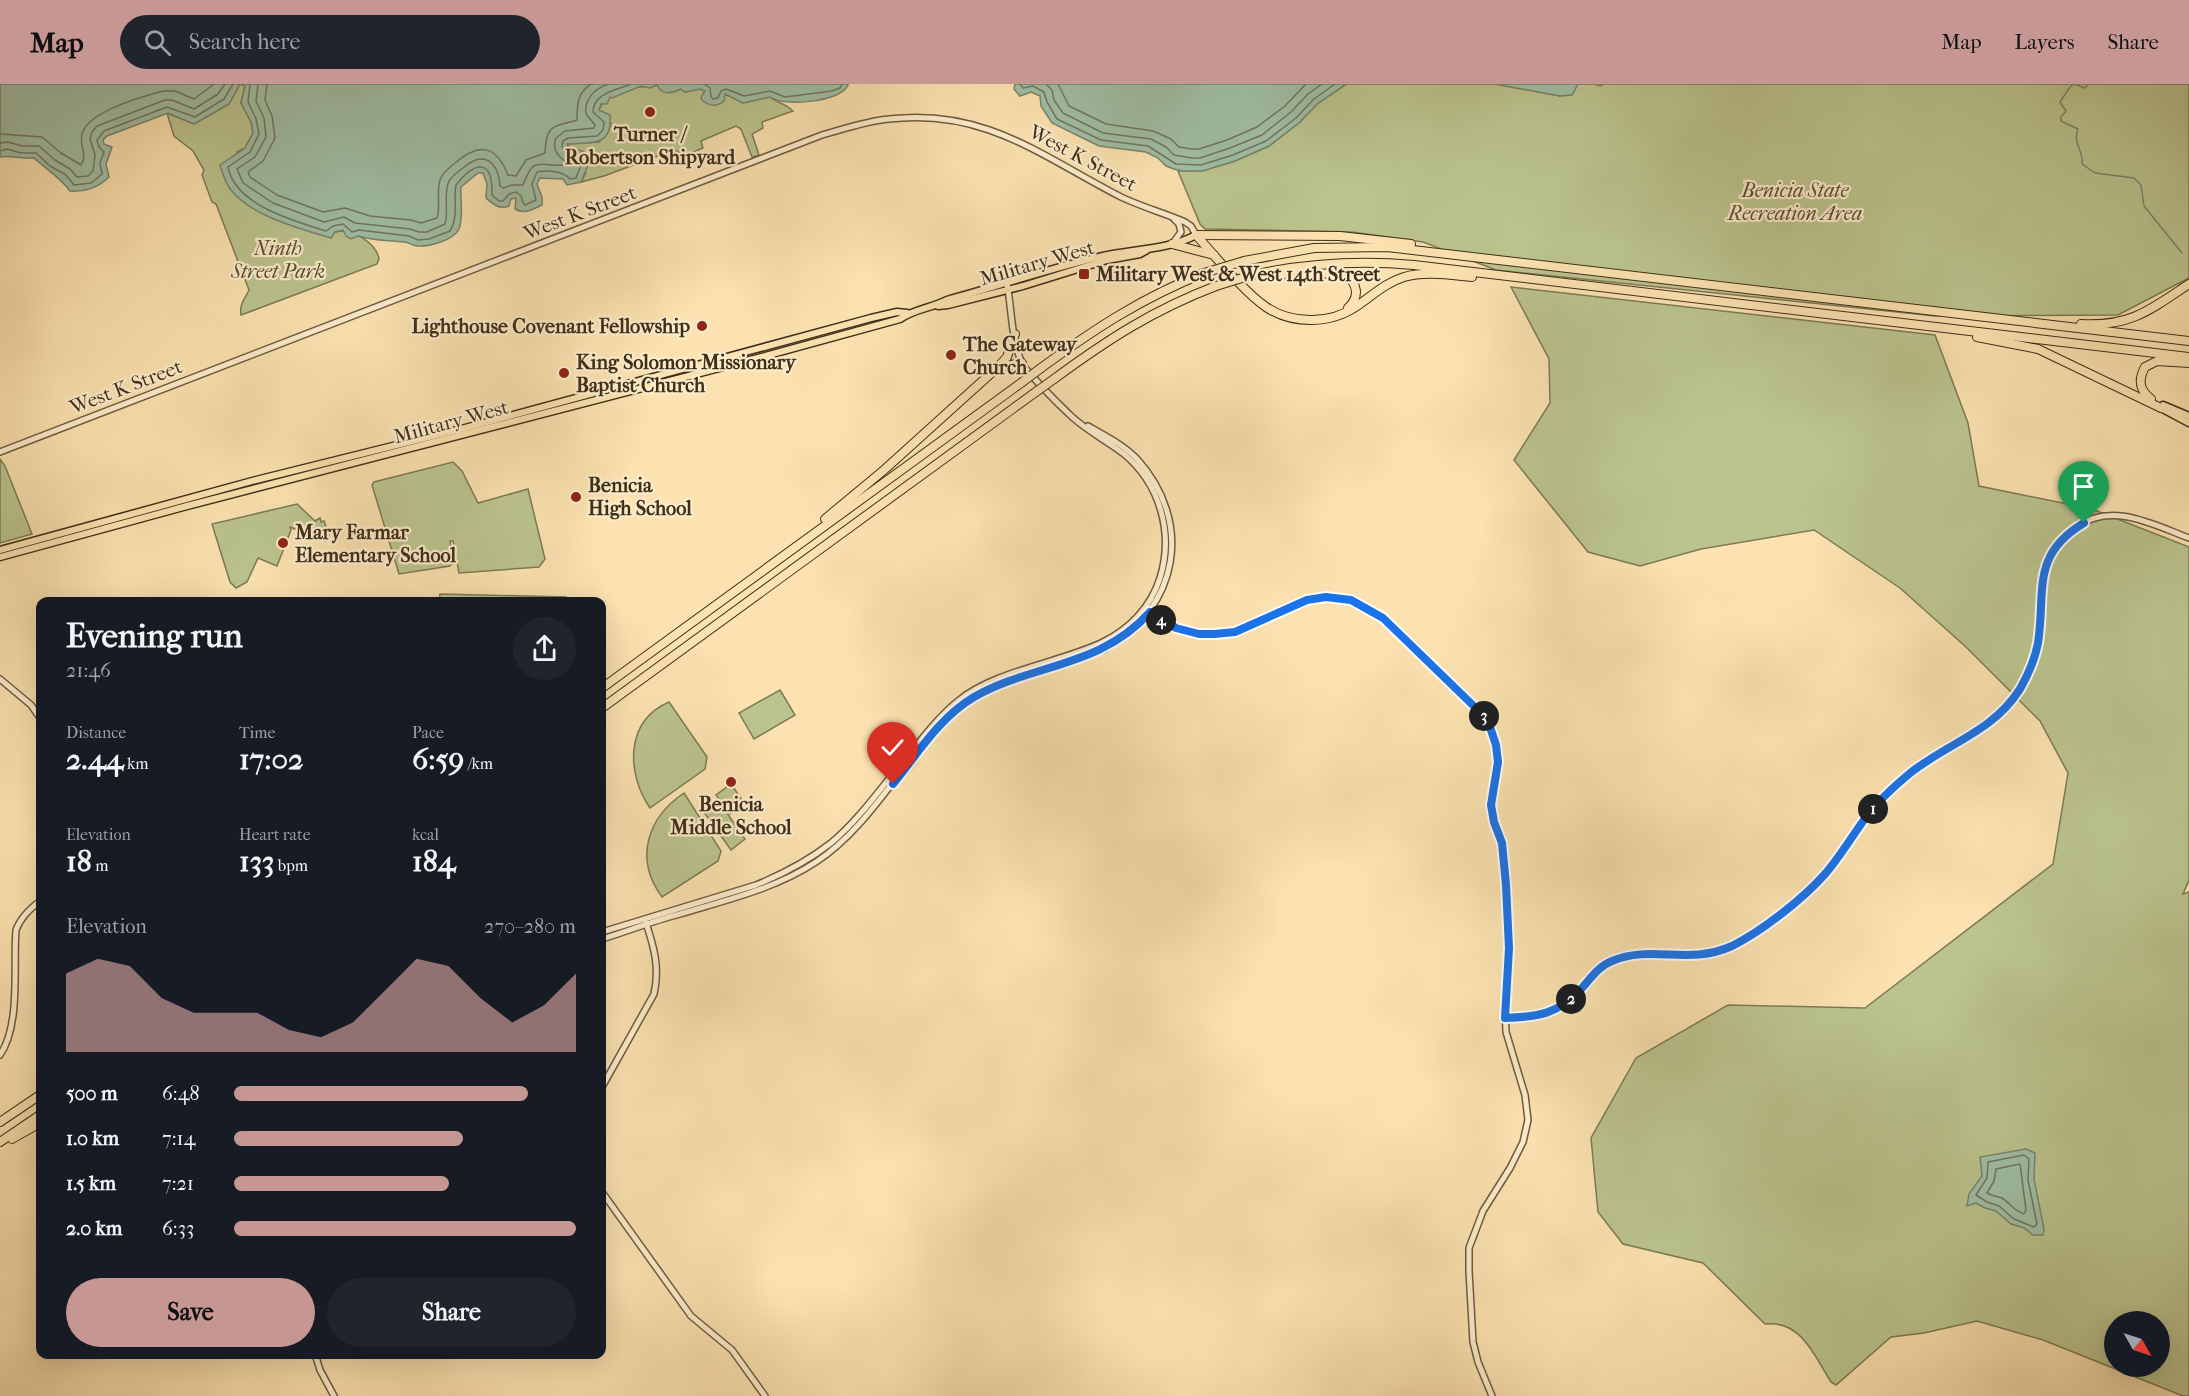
<!DOCTYPE html>
<meta charset="utf-8">
<style>
body{margin:0;font-family:"IM FELL French Canon",serif;background:#20242c;color:#f1f3f6;height:100vh;display:flex;flex-direction:column;font-size:22px;white-space:nowrap}
*{box-sizing:border-box;margin:0}
p{font-size:20px;color:#9ea1a6}
.icon{flex:none;width:33px;height:33px;fill:none;stroke:currentColor;stroke-width:2;stroke-linecap:round;stroke-linejoin:round}
.map{position:relative;flex:1;overflow:hidden}
.sheet{position:absolute;left:36px;top:513px;width:570px;height:762px;display:flex;flex-direction:column;background:#171b24;border-radius:12px;box-shadow:0 6px 24px #0002}
.sheet>*{flex:none}
.needle{width:39px;rotate:129deg}
.tools{position:absolute;left:2104px;top:1227px;display:grid;gap:12px}
.tools a{display:grid;place-items:center;width:66px;height:66px;border-radius:50%;background:#171b24;box-shadow:0 6px 24px #0002;font-size:30px}
.pin{position:absolute;display:grid;place-items:center;width:51px;height:51px;color:#fff;margin:-62px -26px;border-radius:50% 50% 50% 0;rotate:-45deg;box-shadow:0 0 6px #0007}
.pin .icon{rotate:45deg}
.km{position:absolute;width:30px;height:30px;margin:-15px;border-radius:50%;background:#222;color:#fff;font-size:16px;line-height:30px;text-align:center}
.round{display:grid;place-items:center;flex:none;width:63px;height:63px;border-radius:32px;background:#20242c}
.overview{display:flex;align-items:center;justify-content:space-between;height:102px;padding:0 30px}
h1{font-size:33px;font-weight:700;line-height:45px}
.stats{display:grid;grid-template-columns:repeat(3,1fr);gap:9px;height:102px;padding:6px 30px}
.stats div{display:grid;align-content:center}
.stats b{font-size:30px;font-weight:700}
.stats small{font-size:16px;font-weight:400}
.stats p{font-size:16px}
.chart{height:168px;padding:12px 30px}
.chart p{display:flex;justify-content:space-between}
.chart svg{width:100%;height:108px;margin-top:6px;fill:#c59692;opacity:.7}
.action{display:flex;gap:12px;margin-top:auto;padding:12px 30px}
.action a{flex:1;height:69px;border-radius:36px;background:#c59692;color:#111;font-size:24px;font-weight:700;line-height:69px;text-align:center}
.action a+a{background:#20242c;color:#f1f3f6}
ul{padding:0 30px;list-style:none;font-size:20px}
li{display:grid;grid-template-columns:96px 72px 1fr;align-items:center;height:45px}
li i{height:15px;border-radius:8px;background:#c59692}
header{display:flex;align-items:center;gap:36px;box-sizing:border-box;height:84px;padding:0 30px;background:#c59692;color:#111}
header strong{font-size:28px}
nav{display:flex;gap:33px;margin-inline-start:auto;font-size:21px}
.search{width:420px;height:54px;background:#20242c;display:flex;align-items:center;gap:15px;box-sizing:border-box;padding:0 21px;border-radius:33px;color:#9ea1a6;font-size:22px}
.map>svg:first-child{display:block}
.green{fill:#bbc48e;stroke:#7d7a54;stroke-width:1.5;fill-rule:evenodd}
.water{fill:#a0bfa6;stroke:#79856e;stroke-width:1.5}
.lines{fill:none;stroke-linecap:round;stroke-linejoin:round}
.shore{stroke:#707760;stroke-width:1.5}
.stream{stroke:#79856e;stroke-width:1.5}
.minor-casing{stroke:#6e5c3f;stroke-width:8}
.major-casing{stroke:#3f2f19;stroke-width:9}
.highway-casing{stroke:#3f2f19;stroke-width:10}
.minor{stroke:#fceccc;stroke-width:5}
.major{stroke:#fbe2b0;stroke-width:6}
.highway{stroke:#fbe2b0;stroke-width:8}
.highway-bridge-casing{stroke:#3f2f19;stroke-width:10;stroke-linecap:butt}
.highway-bridge{stroke:#fbe2b0;stroke-width:8}
.route-casing{stroke:#fff;stroke-width:12}
.route{stroke:#1a73e8;stroke-width:8}
.poi-dot{fill:#8f2418;stroke:#fceccc;stroke-width:2}
.labels{text-anchor:middle;dominant-baseline:central;stroke-width:4.5;stroke-linejoin:round;paint-order:stroke}
.poi-label{font-size:20px;font-weight:bold;fill:#3f2f19;stroke:#fceccc;text-anchor:start}
.street-label{font-size:20px;fill:#3f2f19;stroke:#fceccc}
.park-label{font-size:20px;font-style:italic;fill:#584d30;stroke:#fceccc}
</style>
<header>
<strong>Map</strong>
<div class="search"><svg class="icon" aria-label="search" viewBox="0 0 24 24"><circle cx="10" cy="10" r="6"/><path d="M15 15l6 6"/></svg>Search here</div>
<nav><a>Map</a><a>Layers</a><a>Share</a></nav>
</header>
<div class="map">
<svg width="2189" height="1312" viewBox="0 0 2189 1312">
<rect width="100%" height="100%" fill="#fbe2b0"/>
<filter id="stains"><feTurbulence type="fractalNoise" baseFrequency=".00333" numOctaves="4"/><feColorMatrix values="0 0 0 0 .2 0 0 0 0 .09 0 0 0 0 .02 0 0 0 .5 -.17"/></filter>
<radialGradient id="worn" r=".72"><stop offset=".6" stop-color="#630" stop-opacity="0"/><stop offset="1" stop-color="#630" stop-opacity=".3"/></radialGradient>
<g class="green">
<path d="M240 0 245 2 241 19 251 38 253 49 245 64 237 68 335 148C351 144 376 158 379 175L377 180 241 231C239 220 245 215 249 206L216 120 212 118 202 91 204 86 193 67 174 52 167 29 194 40 229 20Z"/>
<polygon points="1347,0 1495,0 1560,12 1577,0 2189,0 2189,194 2118,231 1935,232 1496,186 1423,158 1352,148 1205,145 1200,140 1178,87 1202,87 1235,77 1269,62 1300,38 1317,20"/>
<path d="M657 1 675 7 681 5 685 8 700 5 705 7V10L724 9 743 19 770 13C778 20 784 18 793 27L762 38 763 44 752 50 759 71 752 73 741 45 736 42 701 57 703 64 684 72 677 67H671L604 92 581 98 586 89 567 60 599 58 608 48 611 39 604 30 599 26C603 13 625 5 639 3 645 2 650 4 657 1Z"/>
<path d="M1511 203 1935 251 1968 339 1979 402 2092 425 2189 463V796L2183 810 2189 808V1312H2183L2043 1256 1977 1237 1924 1249 1891 1253 1836 1301 1831 1298C1814 1271 1801 1236 1765 1240L1703 1179 1623 1160 1598 1128 1591 1054 1636 974 1728 921 1865 924 2053 780 2068 689 2040 637 1966 563 1900 504 1814 446 1701 465 1640 482 1588 468 1514 376 1550 319 1549 275ZM2115 1238H2160V1282H2115Z"/>
<polygon points="0,375 5,382 32,450 0,459"/>
<polygon points="453,378 462,387 478,419 528,405 545,475 539,483 459,489 453,457 450,457 453,479 450,482 399,490 372,401 374,398"/>
<polygon points="297,420 315,437 320,434 321,438 324,437 329,451 325,457 290,443 291,446 277,482 258,474 247,498 236,504 230,498 212,440"/>
<polygon points="440,510 566,513 566,517 439,517"/>
<polygon points="780,606 795,631 754,655 739,629"/>
<path d="M669 618 707 673 705 685 650 724C626 689 625 637 669 618Z"/>
<polygon points="731,700 744,719 730,730 716,711"/>
<path d="M684 709 721 767 718 777 662 813C634 775 647 734 684 709Z"/>
<polygon points="718,716 745,755 731,766 703,727"/>
</g>
<g class="water">
<path d="M0 0H848V1C842 18 783 23 770 13L743 19 725 10 724 17C717 23 709 22 702 16L701 13 705 7 700 5 685 8 681 5C672 9 662 12 657 1L650 4 641 2 612 14 610 13 607 20H601L599 26 610 31C613 64 590 58 567 60L568 63 585 68 588 81 581 98 567 101 563 95 540 94 537 100 542 113V121C533 125 525 131 515 125L516 114 511 115 509 122C499 126 493 120 486 114L487 100 483 89H478L461 103C460 117 464 132 459 145 454 156 429 163 417 162 413 162 409 158 404 158 389 156 373 157 358 152L351 155 346 152 343 146 335 148 331 154C301 145 251 132 231 106 225 99 223 90 220 81L245 64 253 49 251 38 241 19 245 2 240 0 229 20 194 40 168 29 107 52 103 56 104 60 112 63 106 80 109 93C98 104 86 108 70 107 61 94 46 85 34 74 22 75 9 71 0 73Z"/>
<polygon points="1015,0 1346,0 1317,20 1300,38 1269,62 1235,77 1202,87 1182,87 1174,85 1166,82 1158,74 1146,68 1099,62 1052,39 1041,22 1040,12 1031,8 1020,12 1014,5"/>
<polygon points="1495,0 1578,0 1572,11 1560,12"/>
<polygon points="2026,1065 2035,1069 2034,1095 2044,1145 2043,1151 2033,1151 2024,1144 2011,1140 1996,1127 1985,1124 1976,1119 1967,1122 1969,1110 1982,1092 1980,1073"/>
</g>
<g class="lines">
<g class="shore">
<path d="M250 0 248 18 256 35 259 50 250 68 228 83C235 121 294 137 326 147L333 142 343 140 352 148 359 146 409 152 418 156 429 155 450 147C459 133 453 116 456 101 475 77 493 74 492 111L499 117H503L509 110 516 108 521 112 523 119 525 121 536 116 532 100 537 88C548 86 563 87 570 95L576 94 581 81 580 73 564 67 562 62 563 57 568 54 597 52 603 46 604 38 593 28C593 9 617 6 631 0"/>
<path d="M258 0 256 17 264 34 266 53 255 73 237 85 243 99 273 119 324 138 344 133 355 139 410 145 419 148H427L445 140C449 127 443 110 449 97 452 92 458 88 463 84 484 66 498 77 500 102L503 104 512 101H523C535 69 539 84 564 81L565 77C556 71 552 64 556 54L565 47 594 44 595 41 586 30C584 15 595 4 609 0"/>
<path d="M267 0 265 16 272 32 275 54 263 77 248 88 250 93 277 111 323 128 345 124 370 132 411 136 421 139 437 134C441 122 436 109 440 96 442 89 449 84 455 79 480 58 496 61 508 91L516 92 526 76 545 69C546 40 553 43 577 36 577 21 577 9 591 0"/>
<polyline points="704,0 710,4 711,13 713,15 718,14 721,7 726,5 744,12 770,7 785,13 832,7 840,4 842,0"/>
<polyline points="1020,0 1023,4 1033,2 1044,8 1047,18 1057,35 1101,56 1148,62 1176,80 1201,81 1233,71 1266,57 1296,34 1314,15 1335,0"/>
<polyline points="1046,0 1052,6 1054,16 1063,29 1103,49 1151,55 1166,63 1174,71 1191,74 1200,74 1230,64 1262,51 1291,28 1308,10 1322,0"/>
<polyline points="1058,0 1069,22 1106,40 1153,47 1171,55 1179,63 1191,65 1199,65 1227,56 1257,43 1285,22 1306,0"/>
<path d="M0 50 42 53 61 69 81 81C88 71 79 61 82 50 88 27 142 13 163 7H175L194 15 214 0"/>
<polyline points="0,59 8,58 22,62 39,62 55,76 70,85 77,93 88,92 93,87 95,71 90,55 92,48 97,42 165,16 172,16 194,25 218,10 225,0"/>
<polyline points="0,67 7,65 21,69 36,69 50,82 66,91 74,101 91,99 102,90 100,79 104,68 99,63 97,56 104,47 167,23 195,33 224,15 233,0"/>
<polygon points="2024,1071 2029,1075 2028,1096 2037,1140 2034,1143 2014,1135 1999,1122 1987,1118 1976,1111 1987,1094 1988,1078"/>
<path d="M2020 1080 2026 1126 2024 1130C2014 1127 2010 1119 2002 1114 1996 1112 1992 1112 1987 1109L1994 1097 1996 1085Z"/>
</g>
<g class="stream">
<polyline points="1582,0 1587,0"/>
<polyline points="1594,0 1600,2 1604,0"/>
<path d="M2088 0 2085 4 2074 0 2070 3 2060 18 2066 27 2061 33V37L2078 45C2072 59 2084 67 2082 80L2095 89 2134 94 2141 101 2144 122 2182 169"/>
</g>
<defs>
<g id="minor">
<polyline points="1173,159 1181,148 1179,140 1174,135"/>
<path d="M0 368 822 51C844 45 866 37 889 35 985 24 1041 72 1121 113 1142 123 1164 129 1185 138L1191 142 1196 151"/>
<polyline points="1145,525 1176,544 1199,550 1214,551 1235,548 1307,516 1326,513 1351,516 1383,534 1414,562 1477,624 1491,646 1498,678 1491,713 1491,727 1503,769 1509,864 1505,918 1506,948 1525,1011 1528,1036 1523,1058 1510,1084 1483,1127 1469,1164 1469,1187 1473,1258 1478,1278 1492,1312"/>
<polyline points="0,595 31,621 40,634"/>
<path d="M602 848 756 801C783 790 808 777 831 759 860 735 882 702 906 674 923 654 938 633 958 617 994 587 1058 579 1101 559 1129 546 1151 523 1160 494 1174 449 1160 400 1124 370 1106 356 1085 346 1069 330 1054 316 1039 300 1025 284 1011 263 1012 224 1007 200"/>
<path d="M602 855C628 847 653 837 680 830 726 816 775 805 816 778 874 740 905 669 958 625 992 596 1062 582 1105 565 1179 524 1194 438 1137 375 1124 361 1105 352 1088 342"/>
<path d="M1505 934C1540 933 1559 929 1584 902 1592 892 1600 882 1612 877 1652 860 1688 882 1732 862 1762 847 1803 815 1825 790 1842 770 1855 747 1872 726 1882 713 1896 701 1909 690 1947 659 1992 649 2020 605 2028 591 2034 577 2037 561 2047 514 2028 477 2078 442 2113 418 2154 441 2189 454"/>
<path d="M0 971C21 941 13 881 16 846 21 833 30 825 40 817"/>
<path d="M602 1003 654 910C660 884 654 863 646 839"/>
<polyline points="602,1108 691,1232 732,1266 765,1312"/>
<polyline points="315,1270 320,1286 334,1312"/>
</g>
<g id="major">
<polyline points="938,222 948,221 1023,202 1107,176 1140,170 1147,166"/>
<polyline points="2163,321 2189,332"/>
<polyline points="2161,324 2189,339"/>
<polyline points="0,466 256,396 465,344 871,234 897,228 907,229"/>
<path d="M0 473 187 422 758 274 900 235C914 225 932 224 947 216 999 202 1050 184 1103 172 1133 165 1168 166 1196 151"/>
</g>
<g id="highway">
<path d="M1196 151C1215 172 1244 208 1266 223 1293 241 1331 240 1357 222 1373 211 1385 199 1404 193 1425 187 1450 191 1472 193"/>
<polyline points="1196,151 1340,152 1411,160"/>
<polyline points="1172,160 1214,171"/>
<polyline points="1244,177 1314,164 1387,163 2189,257"/>
<path d="M1252 191C1307 179 1359 176 1414 181L2189 273"/>
<path d="M1269 191 1318 189 1345 191C1358 199 1360 213 1348 224"/>
<path d="M2081 240C2130 243 2150 226 2189 200"/>
<polyline points="1977,253 2038,265 2161,324"/>
<polyline points="999,283 1022,279"/>
<path d="M1041 284C1096 244 1140 215 1204 189"/>
<path d="M1054 295C1107 256 1153 226 1216 202"/>
<path d="M2151 315C2139 306 2138 296 2145 283L2157 277 2189 279"/>
<polyline points="825,435 884,386 998,283 1007,273 1015,250"/>
<polyline points="602,604 1021,299"/>
<polyline points="602,624 1033,310"/>
<polyline points="0,1038 40,1011"/>
<polyline points="12,1055 40,1039"/>
<polyline points="0,1058 40,1031"/>
</g>
</defs>
<use href="#minor" class="minor-casing"/>
<use href="#major" class="major-casing"/>
<use href="#highway" class="highway-casing"/>
<use href="#minor" class="minor"/>
<use href="#major" class="major"/>
<use href="#highway" class="highway"/>
<defs>
<g id="highway-bridge">
<polyline points="1204,189 1244,177"/>
<polyline points="1216,202 1252,191"/>
<polyline points="1021,299 1041,284"/>
<polyline points="1033,310 1054,295"/>
</g>
</defs>
<use href="#highway-bridge" class="highway-bridge-casing"/>
<use href="#highway-bridge" class="highway-bridge"/>
</g>
<g class="lines">
<defs>
<path id="route" d="M893 700C917 670 940 633 974 613 1034 579 1100 584 1150 528L1176 544 1199 550H1214L1235 548 1307 516 1326 513 1351 516 1383 534 1482 630 1491 646 1496 661 1498 678 1491 721 1494 738 1502 759 1506 801 1509 864 1505 934C1539 933 1558 930 1582 904 1591 894 1599 882 1612 877 1652 860 1688 882 1732 862 1762 847 1803 815 1825 790 1843 769 1856 745 1873 724 1884 712 1897 700 1909 690 1947 659 1992 649 2020 605 2028 591 2035 575 2038 559 2046 508 2030 471 2084 439"/>
</defs>
<use href="#route" class="route-casing"/>
<use href="#route" class="route"/>
</g>
<g class="poi-dot">
<circle cx="650" cy="28" r="6"/>
<rect x="1078" y="184" width="12" height="12" rx="3"/>
<circle cx="702" cy="242" r="6"/>
<circle cx="951" cy="271" r="6"/>
<circle cx="564" cy="289" r="6"/>
<circle cx="576" cy="413" r="6"/>
<circle cx="283" cy="459" r="6"/>
<circle cx="731" cy="698" r="6"/>
</g>
<g class="labels">
<g class="poi-label">
<text x="650" y="50" text-anchor="middle">Turner /<tspan x="650" dy="23">Robertson Shipyard</tspan></text>
<text x="1096" y="190">Military West &amp; West 14th Street</text>
<text x="690" y="242" text-anchor="end">Lighthouse Covenant Fellowship</text>
<text x="963" y="260">The Gateway<tspan x="963" dy="23">Church</tspan></text>
<text x="576" y="278">King Solomon Missionary<tspan x="576" dy="23">Baptist Church</tspan></text>
<text x="588" y="401">Benicia<tspan x="588" dy="23">High School</tspan></text>
<text x="295" y="448">Mary Farmar<tspan x="295" dy="23">Elementary School</tspan></text>
<text x="731" y="720" text-anchor="middle">Benicia<tspan x="731" dy="23">Middle School</tspan></text>
</g>
<g class="street-label">
<text transform="translate(1083 74) rotate(28)">West K Street</text>
<text transform="translate(580 129) rotate(-21)">West K Street</text>
<text transform="translate(1037 179) rotate(-16)">Military West</text>
<text transform="translate(126 303) rotate(-21)">West K Street</text>
<text transform="translate(451 338) rotate(-15)">Military West</text>
</g>
<g class="park-label">
<text x="1795" y="106">Benicia State<tspan x="1795" dy="23">Recreation Area</tspan></text>
<text x="278" y="164">Ninth<tspan x="278" dy="23">Street Park</tspan></text>
</g>
</g>
<rect width="100%" height="100%" filter="url(#stains)"/>
<rect width="100%" height="100%" fill="url(#worn)"/>
</svg>
<div class="tools">
<a><svg class="needle" viewBox="-14 -14 28 28"><path d="M0-13l5 13h-10z" fill="#e53935"/><path d="M0 13l5-13h-10z" fill="#9ea1a6"/></svg></a>
</div>
<div class="pin" style="left:2084px;top:439px;background:#1e9e55"><svg class="icon" aria-label="arrive" viewBox="0 0 24 24"><path d="M6 21V4h12l-3 4 3 4H6"/></svg></div>
<div class="pin" style="left:893px;top:700px;background:#d93025"><svg class="icon" aria-label="check" viewBox="0 0 24 24"><path d="M5 12l5 5 9-10"/></svg></div>
<b class="km" style="left:1873px;top:725px">1</b>
<b class="km" style="left:1571px;top:915px">2</b>
<b class="km" style="left:1484px;top:632px">3</b>
<b class="km" style="left:1161px;top:536px">4</b>
<section class="sheet">
<div class="overview"><div><h1>Evening run</h1><p>21:46</p></div><a class="round"><svg class="icon" aria-label="share" viewBox="0 0 24 24"><path d="M12 15V3M7 8l5-5 5 5M5 13v7h14v-7"/></svg></a></div>
<div class="stats">
<div><p>Distance</p><b>2.44<small> km</small></b></div>
<div><p>Time</p><b>17:02</b></div>
<div><p>Pace</p><b>6:59<small> /km</small></b></div>
</div>
<div class="stats">
<div><p>Elevation</p><b>18<small> m</small></b></div>
<div><p>Heart rate</p><b>133<small> bpm</small></b></div>
<div><p>kcal</p><b>184</b></div>
</div>
<div class="chart"><p><span>Elevation</span>270–280 m</p>
<svg viewBox="0 0 160 44" preserveAspectRatio="none"><path d="M0 44V12L10 6L20 9L30 22L40 28L50 28L60 28L70 35L80 38L90 32L100 19L110 6L120 9L130 22L140 32L150 25L160 12V44z"/></svg>
</div>
<ul>
<li><b>500 m</b>6:48<i style="width:86%"></i></li>
<li><b>1.0 km</b>7:14<i style="width:67%"></i></li>
<li><b>1.5 km</b>7:21<i style="width:63%"></i></li>
<li><b>2.0 km</b>6:33<i style="width:100%"></i></li>
</ul>
<div class="action"><a>Save</a><a>Share</a></div>
</section>
</div>
